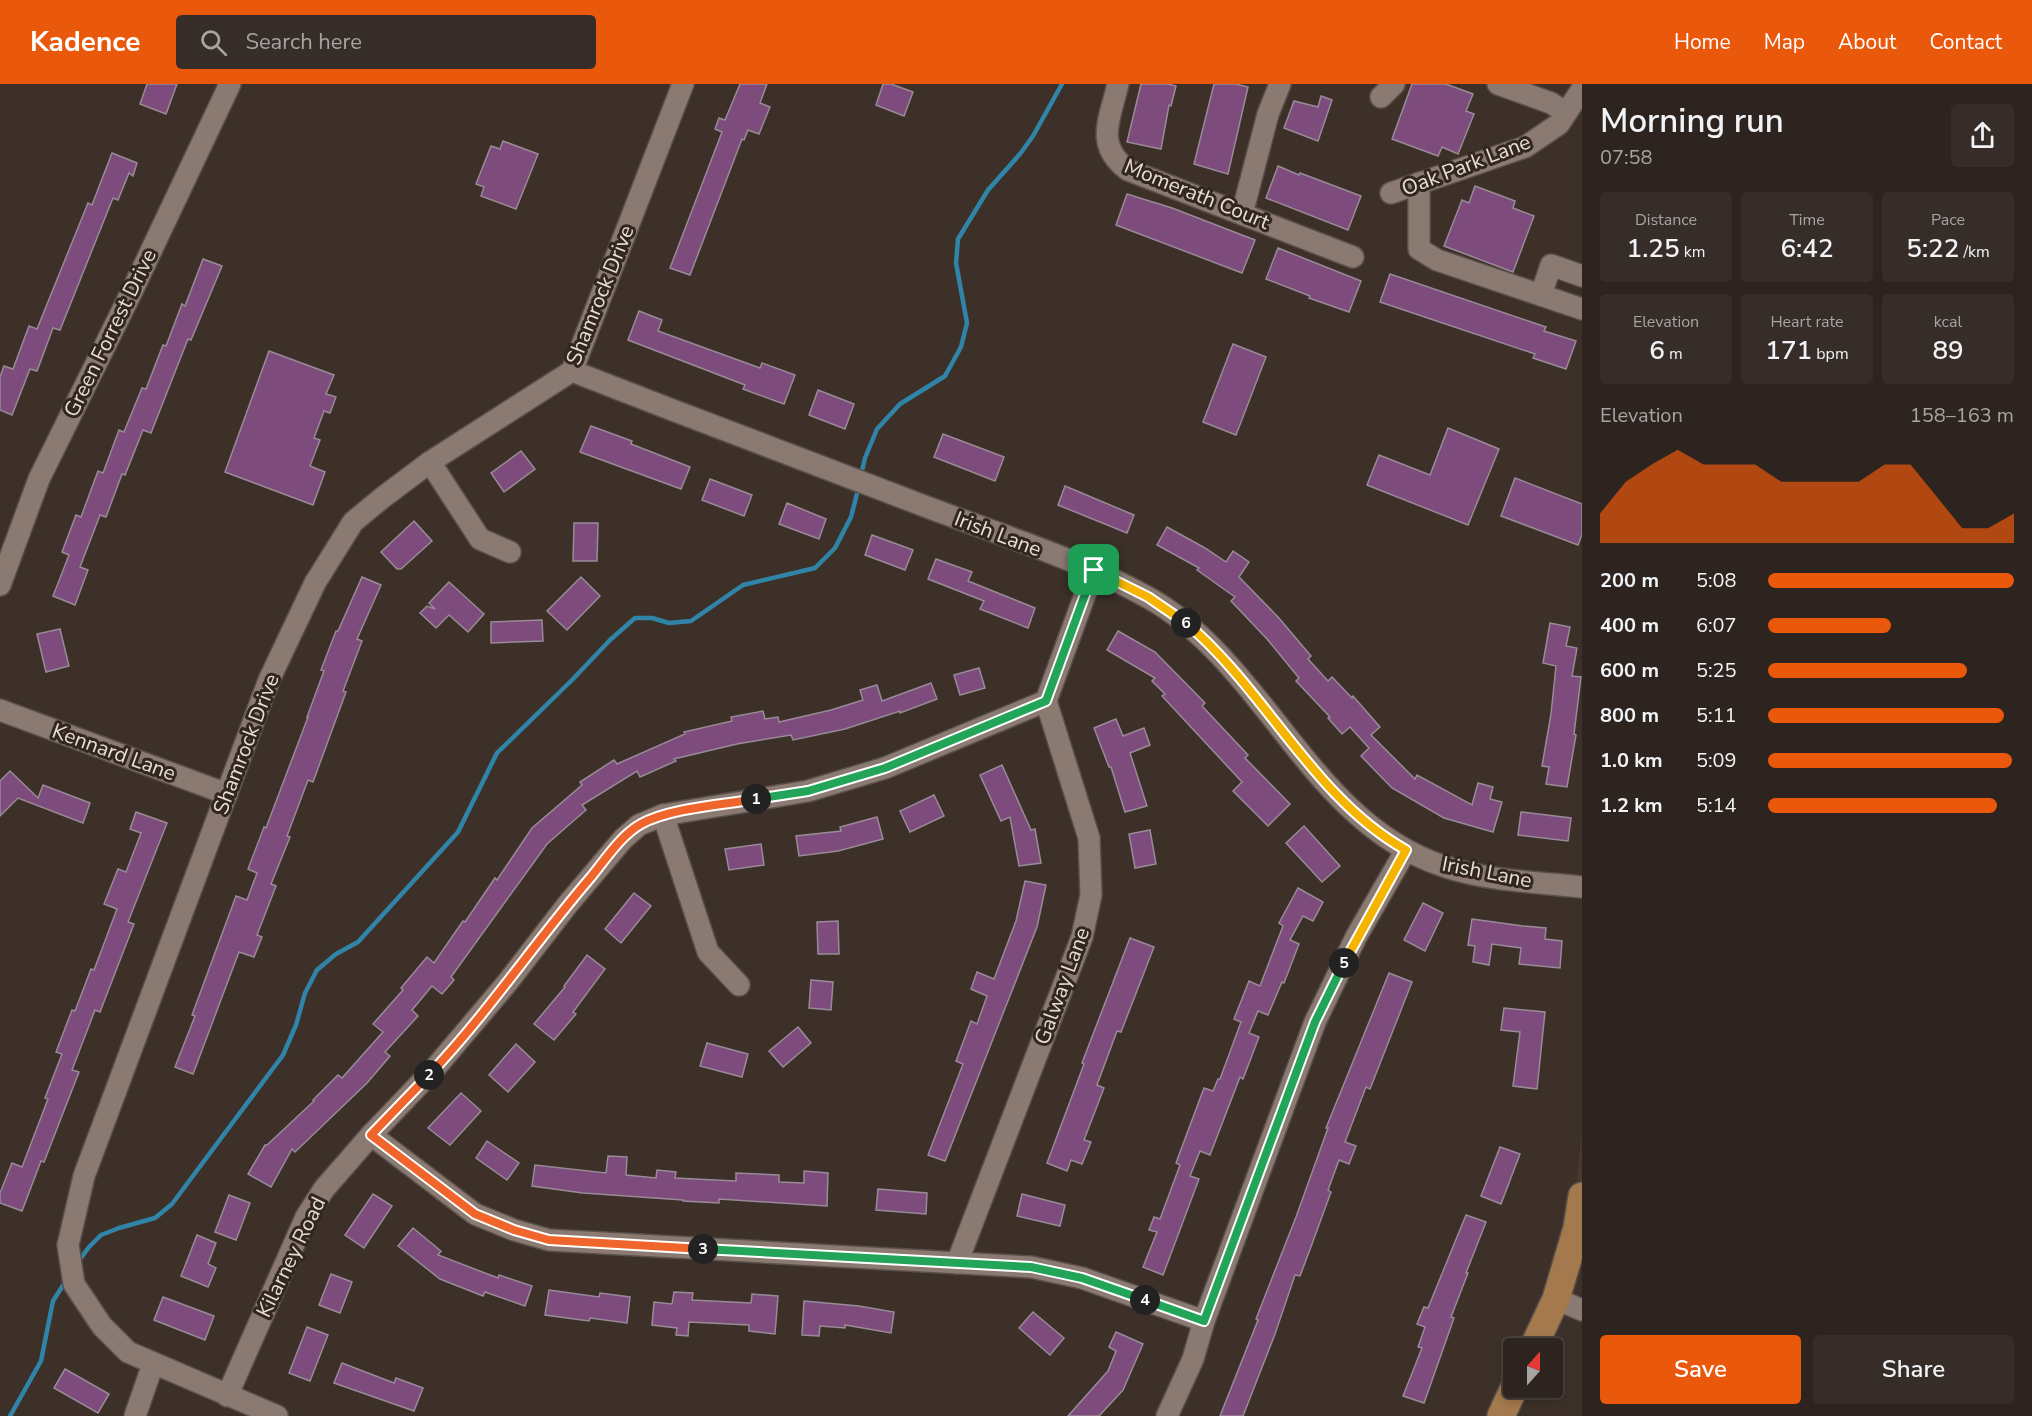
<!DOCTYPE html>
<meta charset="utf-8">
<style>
body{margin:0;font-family:"Nunito Sans",sans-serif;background:#362c28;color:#f1f3f6;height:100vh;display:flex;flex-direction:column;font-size:22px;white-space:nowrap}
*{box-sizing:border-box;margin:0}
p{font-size:20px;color:#a7a4a4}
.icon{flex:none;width:33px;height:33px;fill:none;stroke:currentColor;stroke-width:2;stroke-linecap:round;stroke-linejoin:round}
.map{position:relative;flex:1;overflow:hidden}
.panel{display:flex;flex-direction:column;background:#2e241f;width:450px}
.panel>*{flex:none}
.needle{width:39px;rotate:21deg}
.controls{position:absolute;left:1503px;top:1254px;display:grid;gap:12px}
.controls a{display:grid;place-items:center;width:60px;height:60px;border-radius:6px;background:#2e241f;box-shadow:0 3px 9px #0003,0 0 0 2px #49413d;font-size:30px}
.pin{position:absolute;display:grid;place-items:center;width:51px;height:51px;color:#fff;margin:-26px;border-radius:12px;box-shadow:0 3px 9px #0006}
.km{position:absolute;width:30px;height:30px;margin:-15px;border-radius:50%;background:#222;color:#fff;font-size:16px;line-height:30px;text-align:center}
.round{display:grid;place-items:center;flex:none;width:63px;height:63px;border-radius:6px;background:#362c28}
.headline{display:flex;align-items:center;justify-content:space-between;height:102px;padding:0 18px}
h1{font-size:33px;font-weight:600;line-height:45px}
.metrics{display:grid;grid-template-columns:repeat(3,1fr);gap:9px;height:102px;padding:6px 18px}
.metrics div{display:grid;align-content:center;border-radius:6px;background:#362c28;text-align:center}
.metrics b{font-size:26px;font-weight:600}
.metrics small{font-size:16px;font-weight:400}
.metrics p{font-size:16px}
.chart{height:168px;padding:12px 18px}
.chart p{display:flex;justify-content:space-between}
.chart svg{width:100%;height:108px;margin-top:6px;fill:#ea580c;opacity:.7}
.button{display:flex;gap:12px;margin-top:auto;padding:12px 18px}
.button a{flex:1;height:69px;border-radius:6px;background:#ea580c;color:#fff;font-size:24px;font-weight:600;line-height:69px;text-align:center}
.button a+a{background:#362c28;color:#f1f3f6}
ul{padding:0 18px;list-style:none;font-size:20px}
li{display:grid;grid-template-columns:96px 72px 1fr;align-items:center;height:45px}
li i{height:15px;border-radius:8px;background:#ea580c}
header{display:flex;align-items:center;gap:36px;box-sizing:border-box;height:84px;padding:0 30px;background:#ea580c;color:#fff}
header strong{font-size:28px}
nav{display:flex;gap:33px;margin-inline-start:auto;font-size:21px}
.search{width:420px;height:54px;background:#362c28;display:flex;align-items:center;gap:15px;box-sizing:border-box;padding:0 21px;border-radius:6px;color:#a7a4a4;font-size:22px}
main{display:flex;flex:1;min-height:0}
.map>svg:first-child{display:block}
.built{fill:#4c392d}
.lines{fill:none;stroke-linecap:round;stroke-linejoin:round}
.stream{stroke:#3084a8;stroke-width:4.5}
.building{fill:#7d4b7c;stroke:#988b97;stroke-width:1.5}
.minor-casing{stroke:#5a4f49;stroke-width:24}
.major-casing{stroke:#5a4f49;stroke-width:30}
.minor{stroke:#8a7a72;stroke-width:21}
.major{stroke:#a3794d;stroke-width:27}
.split-1-casing{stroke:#fff;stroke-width:12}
.split-2-casing{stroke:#fff;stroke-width:12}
.split-3-casing{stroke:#fff;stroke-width:12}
.split-4-casing{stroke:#fff;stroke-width:12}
.split-5-casing{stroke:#fff;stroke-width:12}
.split-6-casing{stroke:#fff;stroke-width:12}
.split-7-casing{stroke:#fff;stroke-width:12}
.split-1{stroke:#22a559;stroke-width:8}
.split-2{stroke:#f0652b;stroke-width:8}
.split-3{stroke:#f0652b;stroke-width:8}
.split-4{stroke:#22a559;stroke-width:8}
.split-5{stroke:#22a559;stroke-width:8}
.split-6{stroke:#f5b400;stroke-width:8}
.split-7{stroke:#f5b400;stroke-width:8}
.labels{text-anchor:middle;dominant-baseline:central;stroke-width:6;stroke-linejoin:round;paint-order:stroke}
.street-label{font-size:21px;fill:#e6ded9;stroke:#33261f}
</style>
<header>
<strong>Kadence</strong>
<div class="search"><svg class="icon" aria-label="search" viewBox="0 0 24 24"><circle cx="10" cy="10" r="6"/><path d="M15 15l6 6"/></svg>Search here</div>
<nav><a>Home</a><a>Map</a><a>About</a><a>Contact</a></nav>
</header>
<main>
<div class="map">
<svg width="1582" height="1332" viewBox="0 0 1582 1332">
<rect width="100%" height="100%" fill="#3d3029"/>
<polygon class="built" points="1582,1047 1582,1128 1574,1125"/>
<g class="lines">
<g class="stream">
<polyline points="861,391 865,374 877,345 900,320 945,292 961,263 967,239 956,179 958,155 988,106 1020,70 1033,52 1062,0"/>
<polyline points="78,1178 89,1163 101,1151 119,1144 155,1134 172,1120 283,971 296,941 305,909 317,886 336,870 358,858 458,748 497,669 573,595 610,556 635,534 652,534 669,539 691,537 743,501 815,484 835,464 851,433 859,402"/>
<polyline points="10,1332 41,1277 53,1217 67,1195"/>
</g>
</g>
<g class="building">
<polygon points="147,0 177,0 166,30 140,20"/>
<polygon points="740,0 767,0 760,19 770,23 759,50 748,46 744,56 742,55 690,191 670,184 722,48 715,45 719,34 725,36"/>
<polygon points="883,0 891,0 913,8 904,32 876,21"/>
<polygon points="1141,0 1168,0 1176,2 1171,22 1169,21 1161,65 1127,58"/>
<polygon points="1214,0 1236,0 1248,3 1228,90 1194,80"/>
<polygon points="1412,0 1446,0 1473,10 1466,27 1474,30 1458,70 1442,63 1438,72 1392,55"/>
<polygon points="1321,12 1332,16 1318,57 1284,44 1294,17 1318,23"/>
<polygon points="503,57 538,70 516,125 481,112 484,103 476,100 491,62 500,65"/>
<polygon points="112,69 137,79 133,92 129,89 118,116 113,114 60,246 53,244 37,287 30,285 12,331 0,326 0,293 4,282 13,285 29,242 37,245 88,119 92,121"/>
<polygon points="1278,82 1299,91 1300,89 1361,112 1348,146 1266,114"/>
<polygon points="1475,102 1515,117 1513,124 1534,132 1513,188 1444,162 1462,116 1469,119"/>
<polygon points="1127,110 1172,124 1255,156 1242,189 1116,141"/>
<polygon points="1278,164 1361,197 1349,228 1309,214 1310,212 1266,195"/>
<polygon points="203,175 222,182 191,256 188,255 151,349 143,346 125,391 122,390 106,433 100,431 80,483 88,486 75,521 53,512 69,471 62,468 76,431 81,433 98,387 103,389 119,346 124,348 142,304 146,305 163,261 166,262 182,220 185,222"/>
<polygon points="1390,190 1546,243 1544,247 1576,257 1566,285 1533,274 1535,270 1380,218"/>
<polygon points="639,227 662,236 658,247 760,284 762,279 795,291 784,320 743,305 745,301 628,256"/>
<polygon points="1233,260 1266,273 1236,351 1203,338"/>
<polygon points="269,267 334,291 326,310 336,313 330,329 324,327 314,354 320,356 310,382 325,388 313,421 225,388"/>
<polygon points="818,306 854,320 845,345 809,331"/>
<polygon points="591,342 632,357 631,360 690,383 681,405 580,368"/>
<polygon points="1448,344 1499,365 1468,441 1367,401 1379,371 1430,391"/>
<polygon points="943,350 1004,373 995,397 934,373"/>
<polygon points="521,367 535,385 504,408 491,389"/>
<polygon points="1515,394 1582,420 1582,450 1578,461 1501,432"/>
<polygon points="710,395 752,411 744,432 702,416"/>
<polygon points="1065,402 1134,431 1127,449 1058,421"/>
<polygon points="787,419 826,435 819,455 779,440"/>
<polygon points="414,437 432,457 401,485 397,485 381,468"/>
<polygon points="574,439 598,439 597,477 573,477"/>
<polygon points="1167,443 1205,464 1226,478 1233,467 1249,478 1239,493 1278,533 1311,572 1308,575 1328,597 1332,593 1352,614 1353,612 1380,643 1371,651 1415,695 1417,691 1472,721 1478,699 1493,703 1490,715 1502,718 1493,748 1444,734 1392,704 1361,672 1369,664 1350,643 1342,650 1328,634 1330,633 1296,597 1299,594 1267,555 1231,517 1235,513 1197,486 1199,484 1157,461"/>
<polygon points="872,451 913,466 905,486 865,471"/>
<polygon points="936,475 972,488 968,497 1035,524 1028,544 980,525 984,517 928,495"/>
<polygon points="362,493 381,501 357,555 362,557 343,607 346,608 313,698 308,696 287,752 290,753 271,800 276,802 257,851 262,853 254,873 239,868 193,990 175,983 195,932 192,931 236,812 247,816 257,789 248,785 264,743 266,744 308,633 307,633 324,587 321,586 336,547 338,547"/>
<polygon points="581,493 600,512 567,546 547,527"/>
<polygon points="449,498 484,530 468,548 449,531 436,544 420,529 427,522 435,525 429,519"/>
<polygon points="542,536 543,557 491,559 491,538"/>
<polygon points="1550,539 1570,543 1566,562 1577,564 1572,592 1581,593 1574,650 1576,651 1567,703 1546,700 1549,683 1542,682 1551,630 1556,582 1543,579"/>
<polygon points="60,545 69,582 46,588 37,550"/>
<polygon points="1118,547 1155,568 1205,619 1202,622 1248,671 1245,674 1290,720 1268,742 1233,707 1242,698 1162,612 1165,610 1152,597 1155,594 1107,566"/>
<polygon points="979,584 985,604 960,611 954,591"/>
<polygon points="931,599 937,615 900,629 900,627 845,645 793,656 791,651 737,660 674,675 676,677 640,693 637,687 582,721 586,726 547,760 451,893 454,896 442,910 432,902 412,926 418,932 385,968 390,972 367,999 295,1068 292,1065 271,1103 248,1090 265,1061 267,1061 314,1017 313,1016 338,991 342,994 383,948 373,940 403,906 401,904 427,873 434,879 463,837 465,838 495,794 497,796 532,744 582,701 580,698 614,676 617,680 685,650 684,648 732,637 731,633 763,627 765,635 778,633 779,638 831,626 863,616 860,606 877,601 882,617"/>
<polygon points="1116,635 1123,652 1144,644 1150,661 1130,669 1147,722 1125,728 1111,683 1109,683 1094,644"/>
<polygon points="1002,681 1031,746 1035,745 1041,779 1019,782 1010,733 1001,737 980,691"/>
<polygon points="10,687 38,714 43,701 90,719 83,739 18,714 0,732 0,697"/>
<polygon points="934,711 944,732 910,748 900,727"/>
<polygon points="136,728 167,739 128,838 134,840 100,928 95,926 72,986 79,988 44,1078 41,1077 22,1127 0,1119 0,1109 12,1079 22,1083 48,1015 45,1014 62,970 56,968 72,926 75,927 91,885 94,886 117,825 104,820 118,785 126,788 141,749 130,745"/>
<polygon points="1521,728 1571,734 1568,757 1518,751"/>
<polygon points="877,733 883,755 838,767 799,772 796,752 841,747 840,743"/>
<polygon points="1304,742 1340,782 1322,798 1286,759"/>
<polygon points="1150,746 1156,780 1135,784 1129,750"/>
<polygon points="761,760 764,781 729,786 725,765"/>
<polygon points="1025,797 1046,801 1037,843 945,1077 928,1071 963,980 956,977 971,937 977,940 987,912 971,905 977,888 994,895 1016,837"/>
<polygon points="1298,804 1323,818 1313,837 1303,832 1290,856 1299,860 1284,899 1282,898 1268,931 1258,927 1249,949 1259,953 1243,995 1240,993 1210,1071 1200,1067 1190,1092 1199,1095 1163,1191 1143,1183 1157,1148 1149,1146 1154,1133 1160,1135 1180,1081 1176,1079 1204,1004 1213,1007 1218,995 1220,995 1241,938 1234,935 1249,897 1260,902 1283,842 1279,839"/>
<polygon points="634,809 651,822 621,859 605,845"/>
<polygon points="1423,819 1443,829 1425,867 1404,856"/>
<polygon points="1472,835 1523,842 1546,844 1545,855 1562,857 1560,884 1519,880 1521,864 1492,860 1489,881 1473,878 1475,862 1468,861"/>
<polygon points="838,837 839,870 818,870 817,838"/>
<polygon points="1130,854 1154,863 1121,948 1117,947 1097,1001 1104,1004 1084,1056 1091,1058 1082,1080 1071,1076 1067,1087 1047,1079 1084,980 1082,979"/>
<polygon points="587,871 605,885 573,928 576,930 554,956 534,940 565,903 564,902"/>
<polygon points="1389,889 1412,898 1370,1005 1366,1003 1345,1058 1356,1062 1349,1080 1339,1076 1328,1106 1331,1108 1312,1160 1300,1192 1295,1191 1275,1250 1243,1332 1220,1332 1258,1236 1256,1235 1296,1133 1328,1044 1326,1044"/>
<polygon points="811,896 833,898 831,926 809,924"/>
<polygon points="1504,924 1545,928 1537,1005 1513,1002 1520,948 1501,946"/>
<polygon points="798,943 811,959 783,983 769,967"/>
<polygon points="707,959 748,970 742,993 700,982"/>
<polygon points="516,960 535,978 508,1008 489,991"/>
<polygon points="461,1009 481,1027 450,1061 428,1044"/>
<polygon points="487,1057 519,1079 507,1096 476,1074"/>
<polygon points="1500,1063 1520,1070 1501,1120 1481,1112"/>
<polygon points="608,1072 627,1073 626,1091 656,1094 657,1086 676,1088 675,1094 736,1097 736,1089 779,1091 779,1098 804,1099 804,1087 828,1089 827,1122 719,1115 719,1119 683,1117 683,1116 583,1109 532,1102 535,1081 606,1089"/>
<polygon points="878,1105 927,1109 926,1130 876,1126"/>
<polygon points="373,1110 392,1122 364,1164 345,1151"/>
<polygon points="1022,1110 1065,1121 1060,1142 1017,1132"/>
<polygon points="229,1111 250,1119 236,1156 215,1148"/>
<polygon points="1466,1131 1486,1138 1466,1189 1468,1189 1451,1233 1454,1234 1424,1319 1403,1312 1422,1264 1418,1263 1425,1243 1417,1240 1424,1223 1428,1224"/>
<polygon points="413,1144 441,1167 438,1171 498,1194 499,1191 532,1202 525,1222 485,1208 483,1212 440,1195 398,1162"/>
<polygon points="197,1151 216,1159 208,1180 216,1184 208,1203 181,1192"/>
<polygon points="331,1190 352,1198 340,1229 319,1221"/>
<polygon points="549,1206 599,1213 600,1209 630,1213 627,1239 590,1234 589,1237 545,1231"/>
<polygon points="674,1208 693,1209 692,1216 751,1219 752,1210 778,1212 775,1250 749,1247 749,1241 689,1238 688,1252 676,1251 677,1244 652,1241 654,1218 672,1220"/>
<polygon points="163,1213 214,1232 205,1256 154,1236"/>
<polygon points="804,1217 859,1222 894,1228 891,1249 845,1241 845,1244 820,1242 819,1252 802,1251"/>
<polygon points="1033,1228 1064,1254 1050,1271 1019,1244"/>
<polygon points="307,1243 328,1251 310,1297 289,1289"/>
<polygon points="1116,1248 1143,1260 1123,1306 1099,1332 1068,1332 1108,1287 1116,1267 1109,1263"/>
<polygon points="342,1279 394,1299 396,1294 423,1304 414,1327 334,1299"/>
<polygon points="65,1285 109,1310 98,1329 54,1304"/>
</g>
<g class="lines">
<defs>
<g id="minor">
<path d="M1118 0C1110 35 1094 61 1128 86L1353 173"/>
<polyline points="1498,0 1551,19 1566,29"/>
<polyline points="1381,13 1394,0"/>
<polyline points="1419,99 1419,165 1437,176 1582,225"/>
<polyline points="1391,109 1525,63 1559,40 1582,5"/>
<polyline points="1242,130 1268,30 1280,0"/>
<polyline points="1541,211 1551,181 1582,192"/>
<path d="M572 287C690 333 808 378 927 423 1001 451 1079 475 1149 514 1267 581 1310 738 1443 782 1487 797 1536 798 1582 803"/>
<polyline points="430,378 480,455 510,468"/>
<polyline points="0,501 39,395 133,205 230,0"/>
<polyline points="0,626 227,710"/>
<polyline points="663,731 708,868 739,901"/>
<polyline points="371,1051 475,1130 514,1146 549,1156 1031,1183 1082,1194 1204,1237"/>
<polyline points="957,1179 1082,853 1091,811 1089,754 1046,617"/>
<polyline points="1556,1215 1582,1226"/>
<polyline points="227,1312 306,1133 324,1105 371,1051 436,983 507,899 568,820 623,755 639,741 663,731 808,707 885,684 1046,617 1094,486"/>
<polyline points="135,1332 153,1280"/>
<polyline points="277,1332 128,1268 102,1242 74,1200 68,1161 84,1092 269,596 315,499 353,438 382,414 430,378 572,287 683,0"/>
<polyline points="1167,1332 1193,1275 1204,1237 1315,938 1356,853 1406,766"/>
</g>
<g id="major">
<polyline points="1533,1264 1556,1215 1577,1144 1582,1112"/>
<polyline points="1501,1332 1514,1304"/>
</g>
</defs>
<use href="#minor" class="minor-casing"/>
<use href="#major" class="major-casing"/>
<use href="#minor" class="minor"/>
<use href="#major" class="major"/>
</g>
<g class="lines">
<defs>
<polyline id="split-1" points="756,715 808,707 885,684 1046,617 1094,486"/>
<path id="split-2" d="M429 991C488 929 535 858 591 793 605 776 621 751 641 740 670 724 722 721 756 715"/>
<polyline id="split-3" points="429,991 371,1051 475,1130 514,1146 549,1156 703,1165"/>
<polyline id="split-4" points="703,1165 1031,1183 1082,1194 1145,1216"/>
<polyline id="split-5" points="1145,1216 1204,1237 1315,938 1344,879"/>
<path id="split-6" d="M1186 539C1266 606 1313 714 1406 766L1344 879"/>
<polyline id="split-7" points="1094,486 1148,513 1186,539"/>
</defs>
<use href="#split-1" class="split-1-casing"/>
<use href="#split-2" class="split-2-casing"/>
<use href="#split-3" class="split-3-casing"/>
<use href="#split-4" class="split-4-casing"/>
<use href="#split-5" class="split-5-casing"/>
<use href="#split-6" class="split-6-casing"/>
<use href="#split-7" class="split-7-casing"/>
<use href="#split-1" class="split-1"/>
<use href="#split-2" class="split-2"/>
<use href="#split-3" class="split-3"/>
<use href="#split-4" class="split-4"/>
<use href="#split-5" class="split-5"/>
<use href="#split-6" class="split-6"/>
<use href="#split-7" class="split-7"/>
</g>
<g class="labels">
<g class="street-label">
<text transform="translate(1466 81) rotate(-21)">Oak Park Lane</text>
<text transform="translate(1197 110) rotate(22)">Momerath Court</text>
<text transform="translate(600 211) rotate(-68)">Shamrock Drive</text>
<text transform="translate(110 249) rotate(-64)">Green Forrest Drive</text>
<text transform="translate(998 450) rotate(21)">Irish Lane</text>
<text transform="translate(246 660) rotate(-69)">Shamrock Drive</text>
<text transform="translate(114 668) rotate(20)">Kennard Lane</text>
<text transform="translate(1487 788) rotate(11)">Irish Lane</text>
<text transform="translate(1062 902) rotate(-70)">Galway Lane</text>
<text transform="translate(291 1173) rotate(-64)">Kilarney Road</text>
</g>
</g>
</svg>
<div class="controls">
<a><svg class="needle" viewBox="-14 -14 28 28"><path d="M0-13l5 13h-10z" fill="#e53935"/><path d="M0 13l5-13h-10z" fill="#a7a4a4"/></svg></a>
</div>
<div class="pin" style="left:1094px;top:486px;background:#1e9e55"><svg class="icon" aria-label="arrive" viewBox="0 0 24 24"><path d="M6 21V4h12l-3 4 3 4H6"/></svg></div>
<b class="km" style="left:756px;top:715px">1</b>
<b class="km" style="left:429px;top:991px">2</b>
<b class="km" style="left:703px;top:1165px">3</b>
<b class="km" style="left:1145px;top:1216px">4</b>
<b class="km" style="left:1344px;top:879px">5</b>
<b class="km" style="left:1186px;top:539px">6</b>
</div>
<section class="panel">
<div class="headline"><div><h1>Morning run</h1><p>07:58</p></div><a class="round"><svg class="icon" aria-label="share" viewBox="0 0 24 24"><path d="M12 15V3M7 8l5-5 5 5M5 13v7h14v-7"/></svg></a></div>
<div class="metrics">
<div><p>Distance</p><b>1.25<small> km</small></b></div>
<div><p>Time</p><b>6:42</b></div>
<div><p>Pace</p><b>5:22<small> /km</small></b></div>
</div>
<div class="metrics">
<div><p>Elevation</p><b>6<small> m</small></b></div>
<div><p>Heart rate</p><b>171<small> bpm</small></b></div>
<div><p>kcal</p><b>89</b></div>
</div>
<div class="chart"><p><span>Elevation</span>158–163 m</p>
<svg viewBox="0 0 160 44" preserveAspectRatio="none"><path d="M0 44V32L10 19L20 12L30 6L40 12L50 12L60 12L70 19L80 19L90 19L100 19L110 12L120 12L130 25L140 38L150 38L160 32V44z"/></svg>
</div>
<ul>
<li><b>200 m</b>5:08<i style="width:100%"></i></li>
<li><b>400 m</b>6:07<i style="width:50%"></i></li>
<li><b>600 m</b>5:25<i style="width:81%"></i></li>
<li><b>800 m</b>5:11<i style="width:96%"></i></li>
<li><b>1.0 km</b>5:09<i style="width:99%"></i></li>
<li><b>1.2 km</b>5:14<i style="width:93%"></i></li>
</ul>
<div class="button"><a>Save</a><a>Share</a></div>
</section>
</main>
